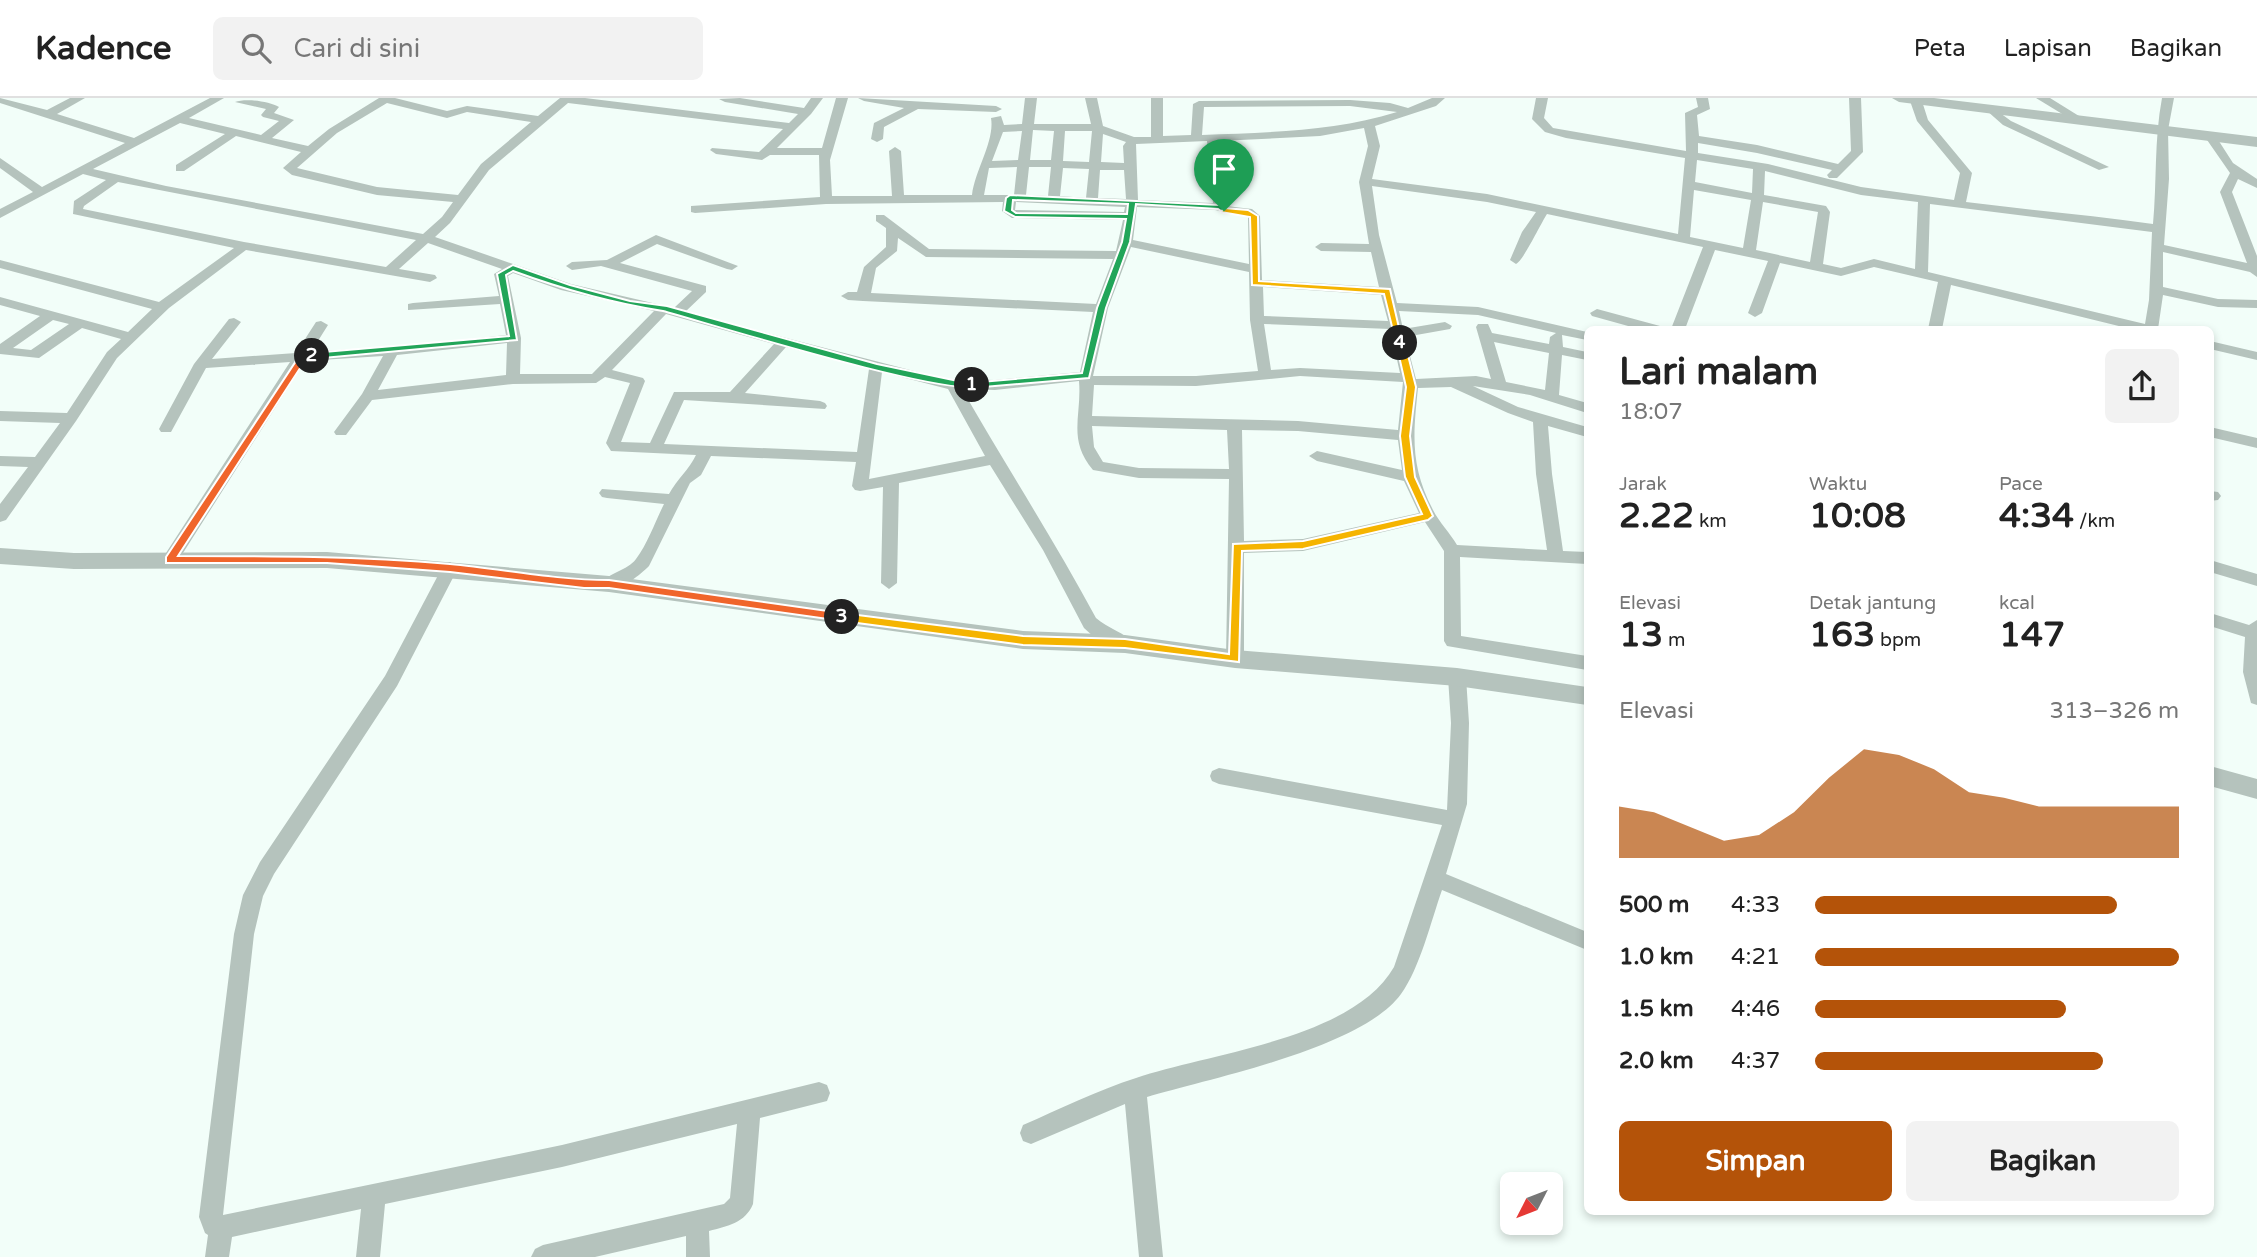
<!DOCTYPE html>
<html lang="id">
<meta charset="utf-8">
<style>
body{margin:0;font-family:"Varela Round",sans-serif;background:#f2f2f2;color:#222;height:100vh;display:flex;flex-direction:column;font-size:26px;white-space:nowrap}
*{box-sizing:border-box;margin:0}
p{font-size:23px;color:#767676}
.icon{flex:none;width:38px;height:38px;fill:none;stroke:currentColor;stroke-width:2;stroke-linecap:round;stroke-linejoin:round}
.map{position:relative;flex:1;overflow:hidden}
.sheet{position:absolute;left:1584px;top:228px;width:630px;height:889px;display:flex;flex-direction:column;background:#fff;border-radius:10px;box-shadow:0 4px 10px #0003}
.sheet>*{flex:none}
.needle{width:46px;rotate:228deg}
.tools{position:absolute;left:1500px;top:1074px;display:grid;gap:14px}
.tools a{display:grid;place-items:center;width:63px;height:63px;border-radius:10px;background:#fff;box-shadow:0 4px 10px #0003;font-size:35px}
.pin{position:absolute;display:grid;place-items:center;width:60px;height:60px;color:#fff;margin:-72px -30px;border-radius:50% 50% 50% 0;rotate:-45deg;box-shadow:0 0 7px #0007}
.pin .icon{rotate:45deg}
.km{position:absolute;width:35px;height:35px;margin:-18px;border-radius:50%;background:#222;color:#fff;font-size:19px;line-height:35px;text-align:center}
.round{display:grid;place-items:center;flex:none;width:74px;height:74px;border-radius:10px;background:#f2f2f2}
.summary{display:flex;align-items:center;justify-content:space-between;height:119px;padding:0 35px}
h1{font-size:38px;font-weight:700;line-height:52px}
.stats{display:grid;grid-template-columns:repeat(3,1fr);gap:10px;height:119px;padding:7px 35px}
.stats div{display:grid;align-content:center}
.stats b{font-size:35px;font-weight:700}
.stats small{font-size:19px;font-weight:400}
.stats p{font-size:19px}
.chart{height:196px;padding:14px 35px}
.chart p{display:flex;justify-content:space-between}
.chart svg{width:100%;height:126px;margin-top:7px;fill:#b45309;opacity:.7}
.button{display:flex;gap:14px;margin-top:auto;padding:14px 35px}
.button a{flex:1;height:80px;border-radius:10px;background:#b45309;color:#fff;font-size:28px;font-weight:700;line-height:80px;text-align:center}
.button a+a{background:#f2f2f2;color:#222}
ul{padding:0 35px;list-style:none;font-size:23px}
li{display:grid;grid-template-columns:112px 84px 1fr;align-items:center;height:52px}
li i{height:18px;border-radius:9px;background:#b45309}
header{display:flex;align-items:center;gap:42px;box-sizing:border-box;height:98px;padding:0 35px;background:#fff;border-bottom:2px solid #e0e0e0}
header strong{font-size:33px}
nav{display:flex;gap:38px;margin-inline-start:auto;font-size:24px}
.search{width:490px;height:63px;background:#f2f2f2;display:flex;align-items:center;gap:18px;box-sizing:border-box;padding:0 24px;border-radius:10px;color:#767676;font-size:26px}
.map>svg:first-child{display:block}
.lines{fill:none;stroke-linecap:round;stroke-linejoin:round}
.minor{fill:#b5c3bd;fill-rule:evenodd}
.tertiary{fill:#b5c3bd;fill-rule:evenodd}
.split-1{fill:#22a559;stroke:#fff;stroke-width:2;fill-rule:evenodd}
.split-2{fill:#22a559;stroke:#fff;stroke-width:2}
.split-3{fill:#f0652b;stroke:#fff;stroke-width:2}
.split-4{fill:#f5b400;stroke:#fff;stroke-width:2}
.split-5{fill:#f5b400;stroke:#fff;stroke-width:2}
</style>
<header>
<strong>Kadence</strong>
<div class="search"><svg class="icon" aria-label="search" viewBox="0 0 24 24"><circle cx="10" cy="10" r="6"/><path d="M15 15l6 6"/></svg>Cari di sini</div>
<nav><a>Peta</a><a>Lapisan</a><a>Bagikan</a></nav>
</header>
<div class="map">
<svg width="2257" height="1159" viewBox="0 0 2257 1159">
<rect width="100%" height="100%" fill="#f2fef9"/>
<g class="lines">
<g class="minor">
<path d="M0 0 47 12 70 0H85L57 16 134 40 210 0H224L189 20 261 37 279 23 263 19 261 17 266 11 235 4C245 0 269 3 279 9L274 15 294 22 272 40 308 48 329 31 379 0H395L447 13 467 8 538 18 560 0H585L789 25 798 16 725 4 719 1 740 0 804 10 811 0H823L811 16 777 50H822L836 0H848L830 62 832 98H892L889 53 895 49 901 53 904 97H972C975 72 995 43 991 20L1001 18 1004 27 1022 26 1025 0H1037L1034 26H1091L1085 0H1097L1103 28 1134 39H1151V0H1163V38L1191 37 1193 6 1199 3 1350 2 1390 5 1408 10 1432 0H1445L1436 8 1375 28 1380 48 1372 81 1487 96 1678 136 1685 60 1566 40 1545 34 1532 21 1536 0H1548L1544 20 1553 30 1686 53 1685 15 1698 9 1696 0H1708L1710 11 1697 17 1699 38 1757 47 1838 66 1851 53 1849 0H1861L1863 54 1837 80H1829L1827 77 1832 72 1757 55 1698 45V55L1768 66 1861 89 1954 102 1960 75 1917 23 1909 0H1921L1928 22 1972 75 1966 104C2028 112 2091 117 2153 126 2157 84 2154 42 2162 0H2174L2168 32 2169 81 2164 147 2247 165 2220 94 2230 75 2205 39 2215 37 2233 65 2257 81V90L2238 81 2232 94 2257 158V179L2250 174 2163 154V189L2218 201 2257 202V210L2218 209 2163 197 2158 231H2131L1951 187 1942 231H1928L1938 184 1874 169 1841 178 1780 165 1762 215 1755 219 1748 215 1768 163 1715 152 1685 231H1671L1703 149 1547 116C1540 127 1523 163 1516 166L1510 162 1522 134 1536 114 1487 104 1372 88 1379 137 1397 205 1478 209 1587 234V242L1562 237 1563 249 1587 254V262L1562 257 1559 297 1587 305V315L1530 297 1473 288 1518 309 1587 329V339L1548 328 1552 376 1563 453 1587 454V466L1460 459 1461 538 1587 558V572L1447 548 1444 543V453L1425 424 1303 453 1244 455V561L1241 566H1229L1226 561 1229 381 1139 380 1093 372C1067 341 1082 318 1079 283L995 292 962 291C1006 368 1054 442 1096 520 1107 530 1126 535 1134 546L1131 551 1125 553 1094 539 1084 530 1043 452 990 367 899 385 897 485 889 491 881 485 883 389 860 393 855 392 852 388 856 364 711 358 701 377 690 385 649 468C639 478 618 495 603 490L601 486C609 474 627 473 636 461 648 445 655 424 664 406L607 400 602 399 599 395 602 391 669 396C677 381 689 372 696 357L611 353 606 345 630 285 605 279 596 285 513 286 372 302 346 337H336L334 334 362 296 383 258 305 263 176 466H164L162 462 164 458 290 264 206 270 171 334H161L159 331 194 266 229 221 234 220 241 224 212 261 296 255 316 224 321 223 328 227 311 254 428 246 506 237 500 206 408 212V206L413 205 499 198 494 176 502 171 428 145 399 171 435 177 437 180 430 184 246 152 169 210 117 260 76 323 6 422 0 424V406L28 369 0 368V358L35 359 60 325 0 323V313L67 315 107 254 121 241 82 230 39 260 0 256V246L40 218 0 207V199L128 234 152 211 0 170V162L159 204 234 150 73 116 74 103 106 82 83 76 0 120V111L33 94 0 70V60L42 89 125 45 0 5ZM387 5 447 20 467 14 531 24 481 66 458 97 377 89 297 70 337 35ZM568 5 783 31 759 54 712 50 710 52 716 56 762 62 770 57H819L820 99 691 108V114L695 115 826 106 1003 104 1002 113 1012 120 1123 122 1116 153 929 151 884 117H876V123L886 130V149L864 169 857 194H848L841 198 848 202 863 203 1093 214 1080 274 995 282 945 281 685 214 706 194V188L620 165 657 146 727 171 732 172 738 168 656 137 607 162 572 164 566 168 572 172 601 168 692 193 674 210 571 186 435 139 450 125 489 72ZM1350 8 1397 14C1333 34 1269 34 1202 37L1204 9ZM180 25 225 36 176 67V73H184L236 38 301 54 283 70 292 77 377 97 453 104 442 119 423 136 166 88 93 71ZM1364 30 1368 48 1359 84 1369 146 1321 145 1315 149 1321 153 1371 154 1379 189 1262 182 1260 118 1252 111 1226 108 1219 43 1320 38ZM1033 32 1054 33 1051 62H1030ZM1022 33 1018 62 992 63 1003 34ZM1065 33H1092L1089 64 1063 63ZM1103 36 1126 44 1123 48 1124 65 1101 64ZM1207 43 1213 105 1138 102 1136 46ZM1697 62 1753 71 1752 95 1695 84ZM1017 69 1014 97H984L989 70ZM1029 69H1051L1048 98 1026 97ZM1063 70 1089 71 1086 100 1060 98ZM1100 72H1124L1126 101 1098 100ZM1765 73 1861 97 1918 104 1915 171 1874 161 1841 170 1823 166 1830 114 1826 108 1764 97ZM118 84 416 142 386 169 244 144 83 111 84 108ZM1694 92 1751 102 1743 150 1690 139ZM1016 104 1125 109 1124 114 1015 112ZM1763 104 1818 114 1810 164 1756 152ZM1930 106 2152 134 2149 202 2145 226 1928 174ZM1137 109 1215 112 1245 117 1248 119 1249 166 1133 142ZM898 140 926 159 1113 161 1096 206 871 195 876 170 897 153ZM1131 149 1249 174 1250 222 1258 273 1196 278H1093L1108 210ZM513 175 561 192 654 213 592 276H520L521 240 508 178ZM1263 189 1381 197 1388 223 1264 218ZM1399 213 1478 217 1556 235 1550 239 1549 246 1492 235 1488 226H1478L1476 229 1491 281 1476 278 1416 281 1405 239 1450 231 1452 228 1445 224 1403 231ZM666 216 774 246 730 294H674L650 345 621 344 645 283 643 280 612 272ZM53 222 69 226 31 252 13 250ZM1264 226 1390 231 1400 275 1300 270 1271 272ZM1494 244 1549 255 1545 292 1506 284ZM507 245 506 277 378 292 397 257ZM786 249 869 271 857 354 664 346 684 302 825 311 827 308 825 305 820 303 745 295ZM882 274 948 291 985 358 869 381ZM1300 278 1403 284 1398 332 1298 323 1092 318 1094 287 1196 288ZM1451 289 1508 315 1533 324 1536 376 1547 452 1457 447C1450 435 1439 424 1433 412 1410 368 1413 337 1418 290ZM1092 328 1227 332 1229 371 1139 370 1103 364 1094 349ZM1242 332 1298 333 1398 342 1402 372 1317 353 1309 358 1317 363 1404 383 1419 415 1303 441 1244 443Z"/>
<polygon points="858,0 996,8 1002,11 996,14 918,11 884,29 883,41 877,44 871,41 874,25 904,10 864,3"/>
<polygon points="2036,0 2050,0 2087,23 2077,25"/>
<polygon points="1992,9 2011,23 2109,69 2099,72 2003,27 1986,12"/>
<polygon points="1597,211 1660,228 1662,231 1639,231 1592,218 1590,215"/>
<polygon points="2210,243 2257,254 2257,262 2210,251"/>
<polygon points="2210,329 2257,340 2257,350 2210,339"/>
<polygon points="2210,393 2218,394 2221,398 2218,402 2210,403"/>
<polygon points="2210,462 2257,476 2257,488 2210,474"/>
<path d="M450 464 458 470 397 588 274 776 263 798 254 836 223 1117 562 1047 819 984 827 987 830 995 827 1003 760 1020 753 1106C745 1125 728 1128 709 1133L710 1159H686V1138L595 1159H531L535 1151 543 1147 724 1106 730 1100 737 1026 562 1069 385 1106 380 1159H356L361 1111 232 1139 229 1159H205L208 1137 205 1135 199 1119 234 836 243 797 260 764 385 578 444 466Z"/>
<polygon points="2210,515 2249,527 2257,522 2257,607 2251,605 2243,574 2245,539 2210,528"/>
<path d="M1457 572 1463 574 1466 579 1469 625 1467 706 1446 776 1587 834V852L1442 792C1431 823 1420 870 1401 896 1362 950 1211 980 1147 999L1163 1159H1139L1125 1006 1031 1046 1023 1043 1020 1035 1023 1027C1060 1011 1098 992 1136 980 1210 955 1353 941 1394 869L1442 727 1219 686 1212 683 1210 678 1212 673 1219 670 1447 712 1451 625 1448 579 1451 574Z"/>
</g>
<g class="tertiary">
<polygon points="1892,0 1934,0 2257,39 2257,49 1899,4"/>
<polygon points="0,450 74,455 327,454 609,478 1023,533 1125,537 1235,552 1457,570 1587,589 1587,607 1457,588 1235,570 1125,555 1023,551 609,494 327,470 74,471 0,466"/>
<polygon points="2210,668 2257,681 2257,701 2210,688"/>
</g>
</g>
<path class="split-1" d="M1010 97 1220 107 1228 113 1224 115 1218 111 1136 106 1130 144 1106 210 1089 280 972 290 967 287 969 285 1082 275 1097 210 1122 144 1126 121 1015 119 1004 113 1006 100ZM1013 102 1128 106 1127 116 1016 115 1012 112Z"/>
<path class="split-2" d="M513 167 570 187 630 203 667 208 877 266 977 287C956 302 704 224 663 213 611 205 562 191 513 173L506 177 517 242 312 261 307 258 312 255 509 238 497 176Z"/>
<path class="split-3" d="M312 255 316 258 306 261 178 458C269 458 359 458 450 466 503 471 556 482 609 482L842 515 847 519 842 523 609 490H584L450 474 327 465H166V459L300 257Z"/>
<polygon class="split-4" points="1400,242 1405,245 1416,289 1410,338 1415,379 1433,418 1428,422 1303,451 1242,453 1239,564 1125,550 1023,547 842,523 836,519 842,515 1023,538 1125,541 1229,556 1233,446 1303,443 1422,416 1405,379 1400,338 1406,289 1396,245"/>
<polygon class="split-5" points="1224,110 1248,112 1258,118 1259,183 1390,191 1403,247 1396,245 1384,196 1252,187 1250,119 1221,114"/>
</svg>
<div class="tools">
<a><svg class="needle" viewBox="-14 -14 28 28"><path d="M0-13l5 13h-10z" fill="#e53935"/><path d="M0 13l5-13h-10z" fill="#767676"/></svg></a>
</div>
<div class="pin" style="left:1224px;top:113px;background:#1e9e55"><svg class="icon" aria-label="arrive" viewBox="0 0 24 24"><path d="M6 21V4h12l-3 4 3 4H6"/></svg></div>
<b class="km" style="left:972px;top:287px">1</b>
<b class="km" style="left:312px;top:258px">2</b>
<b class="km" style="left:842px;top:519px">3</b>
<b class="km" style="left:1400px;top:245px">4</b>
<section class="sheet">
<div class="summary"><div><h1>Lari malam</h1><p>18:07</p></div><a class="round"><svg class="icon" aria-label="share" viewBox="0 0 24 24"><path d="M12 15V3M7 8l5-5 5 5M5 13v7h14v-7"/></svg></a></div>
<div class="stats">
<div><p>Jarak</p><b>2.22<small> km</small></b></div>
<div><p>Waktu</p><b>10:08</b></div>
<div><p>Pace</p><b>4:34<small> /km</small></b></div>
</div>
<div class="stats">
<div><p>Elevasi</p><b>13<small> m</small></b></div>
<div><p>Detak jantung</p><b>163<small> bpm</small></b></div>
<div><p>kcal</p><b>147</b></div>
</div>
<div class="chart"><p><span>Elevasi</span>313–326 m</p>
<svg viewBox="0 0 160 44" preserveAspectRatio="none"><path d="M0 44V26L10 28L20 33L30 38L40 36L50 28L60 16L70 6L80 8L90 13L100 21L110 23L120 26L130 26L140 26L150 26L160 26V44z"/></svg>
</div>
<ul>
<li><b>500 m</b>4:33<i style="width:83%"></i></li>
<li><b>1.0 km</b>4:21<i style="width:100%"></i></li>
<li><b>1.5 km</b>4:46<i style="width:69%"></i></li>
<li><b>2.0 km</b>4:37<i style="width:79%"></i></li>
</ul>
<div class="button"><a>Simpan</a><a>Bagikan</a></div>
</section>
</div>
